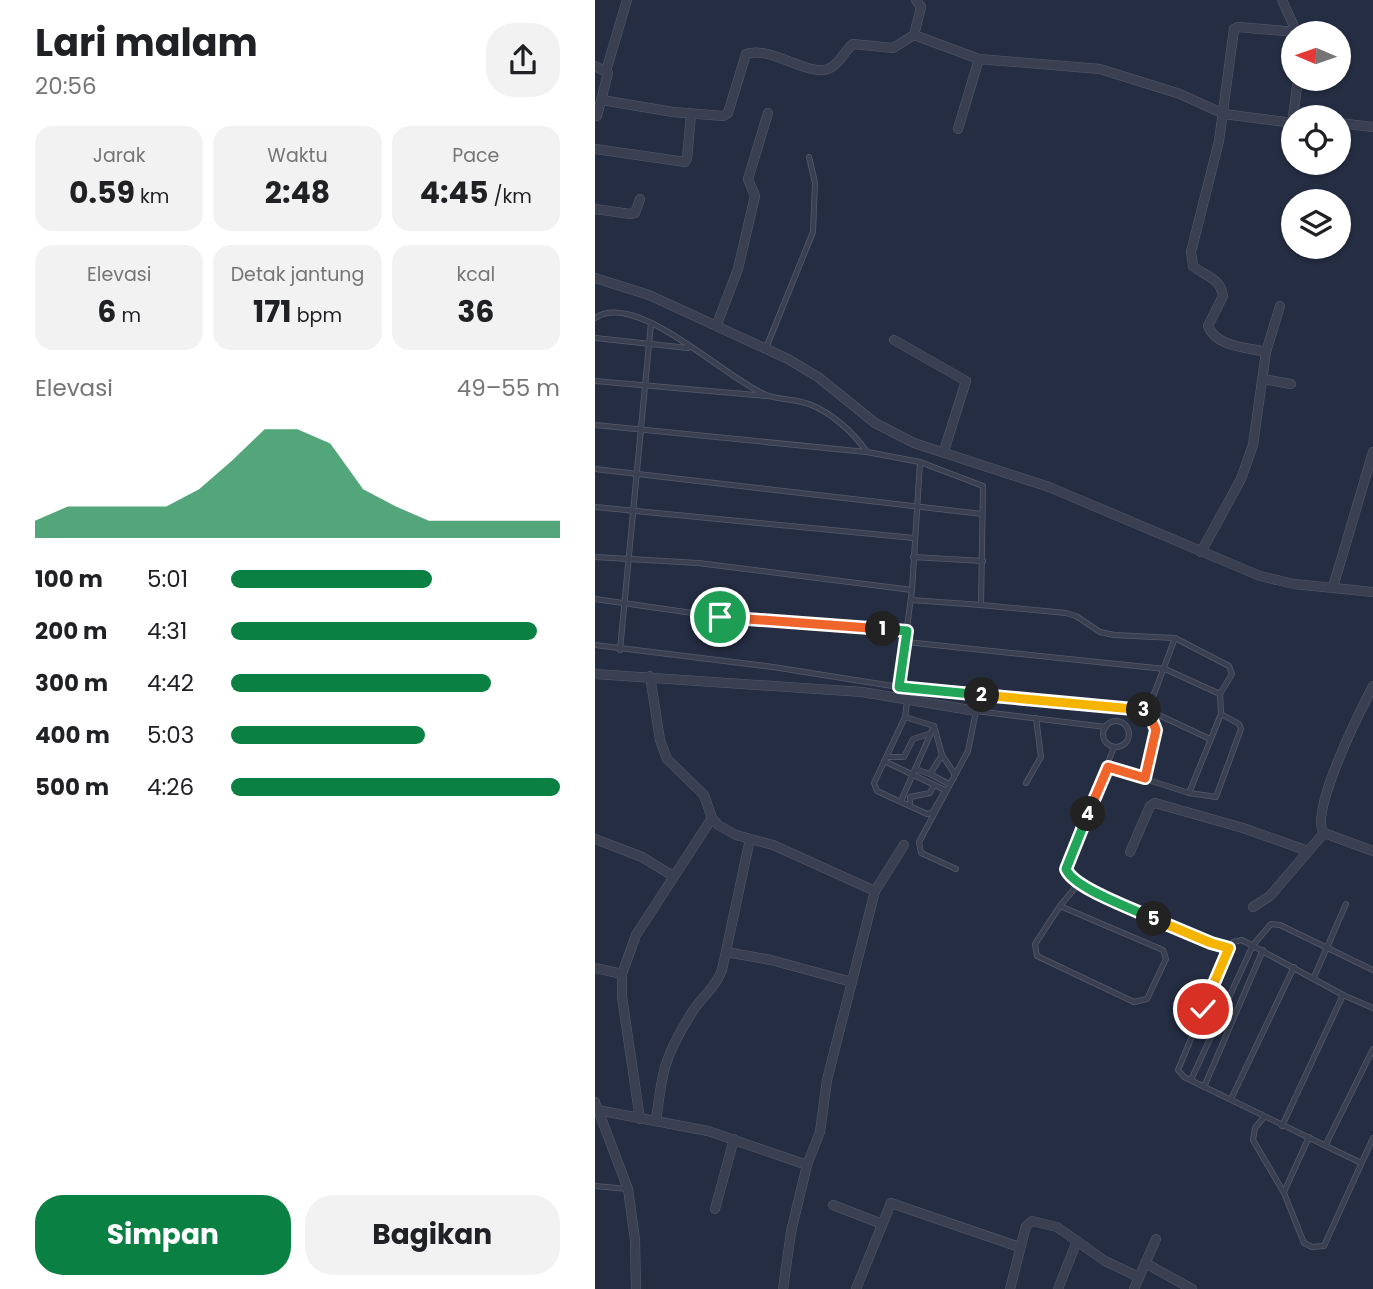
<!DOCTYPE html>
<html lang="id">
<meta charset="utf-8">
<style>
body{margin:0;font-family:Poppins,sans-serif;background:#f2f2f2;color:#202124;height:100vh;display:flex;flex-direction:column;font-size:26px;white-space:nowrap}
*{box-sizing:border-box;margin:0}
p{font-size:23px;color:#757577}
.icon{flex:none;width:38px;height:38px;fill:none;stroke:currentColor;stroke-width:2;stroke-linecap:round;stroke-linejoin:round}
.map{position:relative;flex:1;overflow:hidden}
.side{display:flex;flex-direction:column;background:#fff;width:595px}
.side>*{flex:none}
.needle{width:46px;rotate:272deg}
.tools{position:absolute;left:686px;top:21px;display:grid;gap:14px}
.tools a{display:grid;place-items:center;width:70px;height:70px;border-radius:50%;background:#fff;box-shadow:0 2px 5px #0004;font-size:35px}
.pin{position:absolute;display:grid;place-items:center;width:60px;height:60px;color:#fff;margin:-30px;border:4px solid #fff;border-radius:50%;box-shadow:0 2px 7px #0007}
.km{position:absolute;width:35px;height:35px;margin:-18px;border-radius:50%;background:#222;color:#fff;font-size:19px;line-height:35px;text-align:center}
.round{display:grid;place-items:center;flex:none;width:74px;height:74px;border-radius:28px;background:#f2f2f2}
.headline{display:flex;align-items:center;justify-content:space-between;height:119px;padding:0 35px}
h1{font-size:38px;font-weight:700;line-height:52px}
.stats{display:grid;grid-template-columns:repeat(3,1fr);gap:10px;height:119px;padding:7px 35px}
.stats div{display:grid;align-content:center;border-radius:18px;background:#f2f2f2;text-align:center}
.stats b{font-size:30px;font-weight:700}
.stats small{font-size:19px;font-weight:400}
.stats p{font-size:19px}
.chart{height:196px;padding:14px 35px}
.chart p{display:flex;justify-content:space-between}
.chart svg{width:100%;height:126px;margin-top:7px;fill:#0b8043;opacity:.7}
.action{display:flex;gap:14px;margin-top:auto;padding:14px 35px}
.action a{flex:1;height:80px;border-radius:28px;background:#0b8043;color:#fff;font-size:28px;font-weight:700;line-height:80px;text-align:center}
.action a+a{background:#f2f2f2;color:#202124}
ul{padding:0 35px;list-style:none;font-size:23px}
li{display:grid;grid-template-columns:112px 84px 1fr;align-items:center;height:52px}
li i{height:18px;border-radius:9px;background:#0b8043}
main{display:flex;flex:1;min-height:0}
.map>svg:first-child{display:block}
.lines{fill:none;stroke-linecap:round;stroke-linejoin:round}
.service-casing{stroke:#555b6c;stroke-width:6}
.minor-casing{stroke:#555b6c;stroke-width:10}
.service{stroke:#3a4052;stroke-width:4.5}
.minor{stroke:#3a4052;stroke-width:9}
.split-1-casing{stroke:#fff;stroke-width:14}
.split-2-casing{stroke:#fff;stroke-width:14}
.split-3-casing{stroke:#fff;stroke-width:14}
.split-4-casing{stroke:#fff;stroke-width:14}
.split-5-casing{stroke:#fff;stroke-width:14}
.split-6-casing{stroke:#fff;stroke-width:14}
.split-1{stroke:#f0652b;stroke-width:9}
.split-2{stroke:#22a559;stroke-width:9}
.split-3{stroke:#f5b400;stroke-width:9}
.split-4{stroke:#f0652b;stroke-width:9}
.split-5{stroke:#22a559;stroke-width:9}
.split-6{stroke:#f5b400;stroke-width:9}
</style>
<main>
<section class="side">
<div class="headline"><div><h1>Lari malam</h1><p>20:56</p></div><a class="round"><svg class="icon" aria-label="share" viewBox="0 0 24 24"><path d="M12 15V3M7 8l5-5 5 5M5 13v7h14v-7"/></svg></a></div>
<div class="stats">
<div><p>Jarak</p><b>0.59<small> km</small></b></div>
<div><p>Waktu</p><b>2:48</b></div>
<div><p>Pace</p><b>4:45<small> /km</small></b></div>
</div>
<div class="stats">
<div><p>Elevasi</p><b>6<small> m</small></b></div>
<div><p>Detak jantung</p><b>171<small> bpm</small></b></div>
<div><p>kcal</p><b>36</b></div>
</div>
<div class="chart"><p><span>Elevasi</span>49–55 m</p>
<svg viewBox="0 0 160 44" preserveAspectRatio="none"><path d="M0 44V38L10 33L20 33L30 33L40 33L50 27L60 17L70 6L80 6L90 11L100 27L110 33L120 38L130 38L140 38L150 38L160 38V44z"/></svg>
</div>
<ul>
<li><b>100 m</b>5:01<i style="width:61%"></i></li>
<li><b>200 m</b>4:31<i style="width:93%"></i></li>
<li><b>300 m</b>4:42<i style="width:79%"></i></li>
<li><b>400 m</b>5:03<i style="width:59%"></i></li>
<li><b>500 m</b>4:26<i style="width:100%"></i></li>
</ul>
<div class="action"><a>Simpan</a><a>Bagikan</a></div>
</section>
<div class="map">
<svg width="778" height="1289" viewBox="0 0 778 1289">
<rect width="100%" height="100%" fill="#252d43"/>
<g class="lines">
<defs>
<g id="service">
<path d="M0 318C41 289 132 380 171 395 185 400 200 399 214 404 237 413 258 432 272 452L325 462 388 486 386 605 471 613 481 616 505 632 519 635 580 638 634 666 637 674 625 694 626 714 644 724 646 729 621 797 594 793 513 767"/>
<polyline points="0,338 93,348"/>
<polyline points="171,348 218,232 220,183 214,157"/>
<polyline points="0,381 171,396"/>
<polyline points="0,425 271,452"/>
<polyline points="325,462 317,590 304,687 553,710 615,739"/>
<polyline points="0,469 387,514"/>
<polyline points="0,507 319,538"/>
<polyline points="0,557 103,563 317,590"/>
<polyline points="318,557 388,561"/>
<polyline points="0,599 125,617 312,631"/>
<polyline points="316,600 386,605"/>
<polyline points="311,642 570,669 625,694"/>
<polyline points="0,645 178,667 304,687"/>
<polyline points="25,650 56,323"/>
<polyline points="312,701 310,717 279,783 282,791 332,814 337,813 350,791"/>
<polyline points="310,717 339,726 347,755 359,773 359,778"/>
<circle cx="521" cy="734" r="13"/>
<polyline points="519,747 471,869 475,877 490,886 616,943 634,948 638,942 647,940 748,995 778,1008"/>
<polyline points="292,757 309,757 318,739 334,734"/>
<polyline points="289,761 350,790"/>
<polyline points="320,769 335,774 347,755"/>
<polyline points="335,774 354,784"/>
<polyline points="550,778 561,730 553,710 580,638"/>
<polyline points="431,783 446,757 441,718"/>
<polyline points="594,793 626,714"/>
<polyline points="306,801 339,726"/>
<polyline points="315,805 315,797 335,793 339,785"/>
<polyline points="361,869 326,853 324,842 373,751 381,711 511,727"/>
<polygon points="465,906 568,950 571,959 552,999 539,1002 442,956 440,944"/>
<polyline points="465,906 484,883"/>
<polyline points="634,948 583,1070 589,1077 766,1163"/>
<polyline points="719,977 751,904"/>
<polyline points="596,1080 658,945 676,924 685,925 778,970"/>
<polyline points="609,1087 668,950"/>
<polyline points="636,1099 699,967"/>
<polyline points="669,1117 660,1128 658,1140 689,1193 709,1243 717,1247 729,1246 778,1138"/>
<polyline points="687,1126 748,995"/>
<polyline points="731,1144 778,1049"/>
<polyline points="0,1186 33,1189"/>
<polyline points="689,1192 714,1137"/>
</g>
<g id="minor">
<polyline points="321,0 326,7 319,35 384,59 505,69 585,94 629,114 698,123"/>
<polyline points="687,0 702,33"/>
<polyline points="0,66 13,73 2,116"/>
<polyline points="11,71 32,0"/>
<path d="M7 100 78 112 128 116 133 113 151 54C176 45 216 79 235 68 245 63 250 50 258 44L298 48 319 35"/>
<polyline points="698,117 703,79"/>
<polyline points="744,123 778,127"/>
<polyline points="363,129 384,59"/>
<polyline points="0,149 90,162 92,159 96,114"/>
<polyline points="0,209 35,214 40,213 45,199"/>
<polyline points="0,278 54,295 193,359 223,377 280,423 319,443 454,487 665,576 699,584 778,592"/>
<polyline points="122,324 143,269 160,196 153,179 173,113"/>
<polyline points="299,340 371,381 349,451"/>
<path d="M671 352C651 347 621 347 613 326L628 296C625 277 611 277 598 266L596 252 624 141 639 29 643 27 702 32"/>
<polyline points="668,379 696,384"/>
<polyline points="606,552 646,479 658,445 671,352 685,306"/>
<polyline points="738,587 778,452"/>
<polyline points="0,674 267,692 381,711"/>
<polyline points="55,676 65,740 72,759 109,795 117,818 123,825 141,835 178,845 280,891"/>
<path d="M778 686C766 709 713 814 729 833L778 851"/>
<polyline points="0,839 47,857 78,876"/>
<polyline points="535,852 555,806 560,803 648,828 713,851"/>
<polyline points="658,907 675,896 729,833"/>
<polyline points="131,952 176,960 257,982"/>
<polyline points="0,968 27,974"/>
<polyline points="0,1102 33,1189 40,1240 41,1289"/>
<polyline points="2,1110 113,1131 212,1165 196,1232 188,1289"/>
<polyline points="45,1119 27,997 27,974 41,935 117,818"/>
<path d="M61 1121C67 1072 69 1057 96 1014 105 998 120 989 127 970L155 839"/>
<polyline points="212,1165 225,1132 232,1080 280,891 309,845"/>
<polyline points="238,1205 287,1224"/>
<polyline points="120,1209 139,1139"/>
<polyline points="550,1263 597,1289"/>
<polyline points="261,1289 296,1203 424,1247"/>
<polyline points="415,1289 431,1226 437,1221 462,1227 510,1261 544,1277"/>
<polyline points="463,1289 482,1241"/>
<polyline points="539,1289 561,1239"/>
</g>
</defs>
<use href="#service" class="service-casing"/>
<use href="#minor" class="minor-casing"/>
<use href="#service" class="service"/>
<use href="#minor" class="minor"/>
</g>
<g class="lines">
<defs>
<polyline id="split-1" points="125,617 288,629"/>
<polyline id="split-2" points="288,629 312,631 304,687 387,695"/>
<polyline id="split-3" points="387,695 549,710"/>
<polyline id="split-4" points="493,814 513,767 550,778 561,730 553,710 549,710"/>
<path id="split-5" d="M493 814 471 869C478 888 539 909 559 919"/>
<polyline id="split-6" points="559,919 616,943 634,948 608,1009"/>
</defs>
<use href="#split-1" class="split-1-casing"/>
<use href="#split-2" class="split-2-casing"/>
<use href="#split-3" class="split-3-casing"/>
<use href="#split-4" class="split-4-casing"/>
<use href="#split-5" class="split-5-casing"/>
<use href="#split-6" class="split-6-casing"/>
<use href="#split-1" class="split-1"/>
<use href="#split-2" class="split-2"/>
<use href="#split-3" class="split-3"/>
<use href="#split-4" class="split-4"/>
<use href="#split-5" class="split-5"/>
<use href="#split-6" class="split-6"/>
</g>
</svg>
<div class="tools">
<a><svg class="needle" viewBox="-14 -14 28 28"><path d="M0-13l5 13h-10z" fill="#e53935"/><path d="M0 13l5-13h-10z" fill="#757577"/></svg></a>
<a><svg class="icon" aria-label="locate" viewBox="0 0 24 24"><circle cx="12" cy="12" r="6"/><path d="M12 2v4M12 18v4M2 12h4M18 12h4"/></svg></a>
<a><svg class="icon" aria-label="layers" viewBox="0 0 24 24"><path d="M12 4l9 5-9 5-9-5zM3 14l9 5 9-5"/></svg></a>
</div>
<div class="pin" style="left:125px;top:617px;background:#1e9e55"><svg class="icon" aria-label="arrive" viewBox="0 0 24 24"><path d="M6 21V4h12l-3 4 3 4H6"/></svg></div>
<div class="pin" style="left:608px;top:1009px;background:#d93025"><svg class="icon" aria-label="check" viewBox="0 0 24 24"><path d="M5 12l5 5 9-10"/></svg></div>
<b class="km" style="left:288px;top:629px">1</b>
<b class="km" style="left:387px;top:695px">2</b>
<b class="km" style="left:549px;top:710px">3</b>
<b class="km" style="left:493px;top:814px">4</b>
<b class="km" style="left:559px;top:919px">5</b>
</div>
</main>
